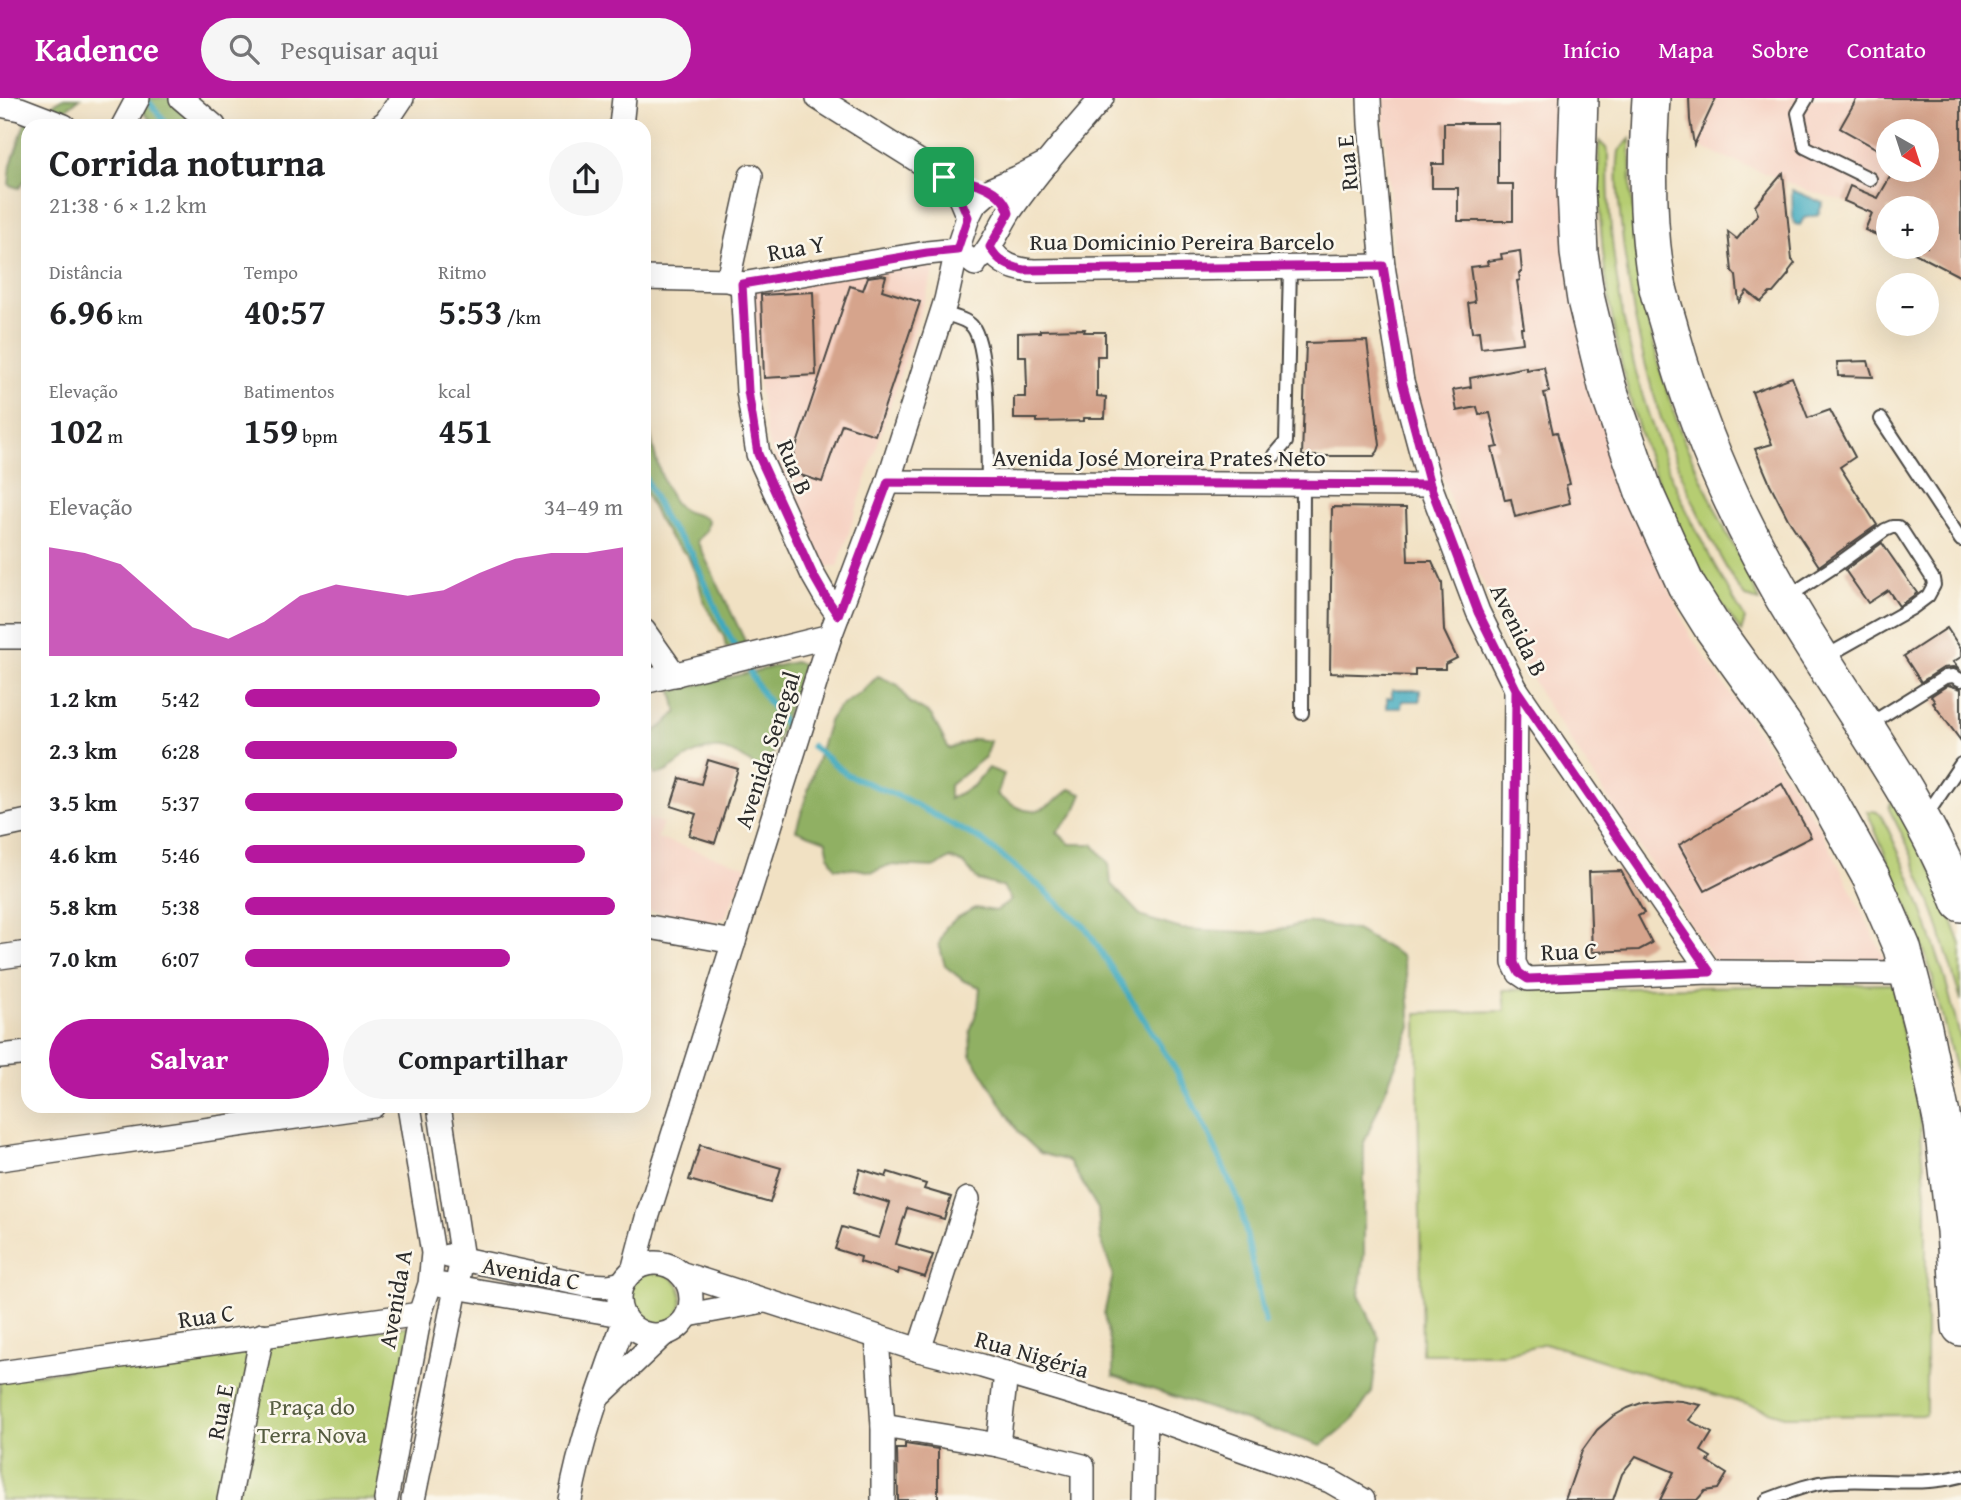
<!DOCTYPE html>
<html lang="pt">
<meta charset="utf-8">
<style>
body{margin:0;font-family:"Gentium Book Plus",serif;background:#f6f6f6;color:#202124;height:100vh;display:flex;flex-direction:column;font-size:26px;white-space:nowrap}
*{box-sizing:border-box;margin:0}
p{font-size:23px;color:#757577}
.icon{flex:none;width:38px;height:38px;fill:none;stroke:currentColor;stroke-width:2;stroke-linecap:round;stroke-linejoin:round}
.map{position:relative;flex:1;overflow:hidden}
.panel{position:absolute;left:21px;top:21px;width:630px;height:994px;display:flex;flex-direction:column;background:#fff;border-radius:21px;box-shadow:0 7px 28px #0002}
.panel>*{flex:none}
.needle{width:46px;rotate:141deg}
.tools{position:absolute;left:1876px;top:21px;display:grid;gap:14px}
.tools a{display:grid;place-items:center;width:63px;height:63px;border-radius:50%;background:#fff;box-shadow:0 7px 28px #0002;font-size:35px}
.pin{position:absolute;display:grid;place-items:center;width:60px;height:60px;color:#fff;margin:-30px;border-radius:14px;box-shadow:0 4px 10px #0006}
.round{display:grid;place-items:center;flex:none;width:74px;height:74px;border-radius:37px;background:#f6f6f6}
.headline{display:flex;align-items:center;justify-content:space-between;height:119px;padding:0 28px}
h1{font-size:38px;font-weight:600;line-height:52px}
.figures{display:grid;grid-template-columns:repeat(3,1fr);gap:10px;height:119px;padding:7px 28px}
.figures div{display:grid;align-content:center}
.figures b{font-size:35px;font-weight:600}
.figures small{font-size:19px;font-weight:400}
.figures p{font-size:19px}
.chart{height:196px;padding:14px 28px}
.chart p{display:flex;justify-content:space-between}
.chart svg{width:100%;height:126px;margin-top:7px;fill:#b5179e;opacity:.7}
.button{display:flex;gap:14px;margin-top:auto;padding:14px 28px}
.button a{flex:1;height:80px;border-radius:42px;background:#b5179e;color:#fff;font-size:28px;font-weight:600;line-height:80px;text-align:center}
.button a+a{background:#f6f6f6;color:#202124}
ul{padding:0 28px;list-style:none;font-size:23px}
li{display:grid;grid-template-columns:112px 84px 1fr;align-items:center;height:52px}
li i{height:18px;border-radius:9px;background:#b5179e}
header{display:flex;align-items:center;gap:42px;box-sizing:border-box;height:98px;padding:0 35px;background:#b5179e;color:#fff}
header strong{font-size:33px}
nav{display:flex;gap:38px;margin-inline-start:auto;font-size:24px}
.search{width:490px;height:63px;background:#f6f6f6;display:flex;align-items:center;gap:18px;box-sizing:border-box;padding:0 24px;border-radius:38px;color:#757577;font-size:26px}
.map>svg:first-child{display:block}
.built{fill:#f6d2c3;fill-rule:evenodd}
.green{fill:#b6cd72;stroke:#707c4e;stroke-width:2}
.forest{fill:#90b064;stroke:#5e6e48;stroke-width:2}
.water{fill:#3ea9be;stroke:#346a74;stroke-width:2}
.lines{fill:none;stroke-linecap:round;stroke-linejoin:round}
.stream{stroke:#3ea9be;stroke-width:6}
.building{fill:#d6a48c}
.lane-casing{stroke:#494642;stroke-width:16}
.street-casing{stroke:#494642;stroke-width:26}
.primary-casing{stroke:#494642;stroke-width:40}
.lane{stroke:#fff;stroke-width:12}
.street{stroke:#fff;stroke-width:23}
.primary{stroke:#fff;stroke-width:37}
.route-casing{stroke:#fff;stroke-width:14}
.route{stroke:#b5179e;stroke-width:9}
.labels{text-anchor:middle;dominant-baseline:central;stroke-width:5;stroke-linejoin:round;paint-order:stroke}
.street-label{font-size:24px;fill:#2b2b2b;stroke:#fbf7ec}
.park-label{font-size:24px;fill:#555c40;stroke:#fbf7ec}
</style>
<header>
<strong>Kadence</strong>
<div class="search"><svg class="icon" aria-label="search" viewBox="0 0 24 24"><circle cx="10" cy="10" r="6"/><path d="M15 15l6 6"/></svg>Pesquisar aqui</div>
<nav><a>Início</a><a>Mapa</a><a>Sobre</a><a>Contato</a></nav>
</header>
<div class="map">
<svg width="1961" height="1402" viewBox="0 0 1961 1402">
<rect width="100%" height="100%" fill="#fbf7ec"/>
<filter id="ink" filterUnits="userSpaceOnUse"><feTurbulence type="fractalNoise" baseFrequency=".0143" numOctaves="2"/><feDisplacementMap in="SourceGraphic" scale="14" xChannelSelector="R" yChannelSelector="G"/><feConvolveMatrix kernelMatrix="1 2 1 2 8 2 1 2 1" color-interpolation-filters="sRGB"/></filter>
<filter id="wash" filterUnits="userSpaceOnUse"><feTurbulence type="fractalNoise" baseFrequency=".00686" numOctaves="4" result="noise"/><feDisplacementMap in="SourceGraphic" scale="28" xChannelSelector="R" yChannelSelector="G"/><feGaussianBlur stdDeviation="1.57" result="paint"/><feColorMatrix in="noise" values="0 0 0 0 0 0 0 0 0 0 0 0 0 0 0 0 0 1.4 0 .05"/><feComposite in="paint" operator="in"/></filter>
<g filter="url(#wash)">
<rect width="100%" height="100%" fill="#f1e1c3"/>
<g class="built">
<polygon points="1382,0 1554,0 1574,3 1574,136 1642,430 1690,537 1772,656 1822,733 1886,863 1715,864 1540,596 1472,463 1424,328 1398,205"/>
<path d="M1717 0H1961V179L1905 149H1927V110H1888V142L1865 132 1871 117 1844 103 1809 93 1697 48ZM1888 33H1927V72H1888Z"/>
<polygon points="938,160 838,468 832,469 822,468 768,345 759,291 753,190"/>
<polygon points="653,592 644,655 644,595"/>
<polygon points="644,719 663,725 657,740 748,769 725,820 711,824 644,812"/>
</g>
<g class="green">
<path d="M1630 41 1631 95 1646 215 1659 268 1683 341 1727 436 1743 464 1760 503 1745 499C1728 476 1715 450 1703 425 1660 336 1634 241 1623 143 1620 114 1615 82 1619 53Z"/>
<path d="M1599 43 1606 50 1608 55C1607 172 1632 292 1680 398 1699 441 1722 481 1745 521L1741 534C1727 514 1712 494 1700 472 1628 346 1595 187 1599 43Z"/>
<polygon points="1892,700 1939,786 1961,847 1961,903 1935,817 1907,746 1889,711"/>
<polygon points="1867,713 1875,713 1880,716 1888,731 1910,779 1926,822 1946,884 1961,943 1961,994 1930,870 1912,820"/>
<polygon points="1893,886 1919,1012 1926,1097 1926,1317 1785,1318 1545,1245 1505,1256 1422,1256 1417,915 1505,913 1503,892"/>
<circle cx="655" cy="1201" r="27"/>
<polygon points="411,1228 380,1402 0,1402 0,1281"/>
</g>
<g class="forest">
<polygon points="64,0 80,0 45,28 28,28 28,78 19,90 9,87 11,67 25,25 31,19"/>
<polygon points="146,0 169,0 203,28 157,28 139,10"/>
<path d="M644 305C649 316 649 331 652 343 655 360 667 404 683 412 692 417 698 415 708 422L706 433 697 443 746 545 726 550 724 539 704 505 698 482 688 458 672 443 658 421 644 393Z"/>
<path d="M794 564 804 566 766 676C736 655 718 639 683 662 673 669 667 675 655 677L650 666 649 637 664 627 677 614 672 593Z"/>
<path d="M878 578 898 587 909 604 931 617 949 651 974 641 990 643 985 659 949 688V701L973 688 988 670 1004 676 997 697C1032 721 1038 717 1070 691L1082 696 1074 715 1057 734 1070 746H1093L1109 766 1111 786 1142 819 1181 831 1265 835 1309 824 1356 832 1402 858 1407 878 1411 929 1364 1045V1156L1359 1196 1379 1240 1372 1294 1353 1322 1321 1348 1113 1278V1264L1104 1216 1113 1177 1100 1139 1098 1111 1069 1063 1040 1055 1020 1036 971 957 970 934 978 909 980 889 964 883 945 868 939 846 946 829 958 819 975 810 996 813 1011 802 1003 789 978 782 964 766 950 760 936 769 889 767 873 774 857 771 835 770 829 758 826 743 796 732 829 623 838 610 862 594Z"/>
</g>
<g class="water">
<polygon points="1792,92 1823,105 1818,117 1804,120 1800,127 1795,126 1793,122"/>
<polygon points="1392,592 1420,592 1420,603 1402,603 1401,610 1387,610 1387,600 1392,600"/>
</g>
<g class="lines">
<g class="stream">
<polyline points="150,5 168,28"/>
<polyline points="644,377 665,423 691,454 724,528 734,546"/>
<polyline points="750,574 758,589 786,628"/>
<polyline points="812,648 848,677 903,700 983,743 1037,786 1086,830 1177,974 1210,1039 1240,1106 1265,1225"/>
</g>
</g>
<g id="blocks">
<g class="building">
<polygon points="1689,0 1716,0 1694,47 1690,22"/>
<polygon points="1857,0 1961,0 1961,179 1903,149 1927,149 1927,110 1888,110 1888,142 1865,132 1872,115 1844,103 1850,88 1878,100 1894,72 1927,72 1927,33 1888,33 1888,57 1840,30"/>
<polygon points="1444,25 1498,25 1498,86 1513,86 1513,123 1458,123 1458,90 1432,90 1432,66 1444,66"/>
<polygon points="1783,75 1792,162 1795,165 1789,173 1789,176 1773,195 1770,195 1761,204 1747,193 1739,204 1736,178 1732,173 1728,134 1737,141 1758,116 1755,108"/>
<polygon points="1520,153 1522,174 1519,175 1520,182 1517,183 1524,230 1521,230 1523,245 1481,250 1479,233 1472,234 1468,205 1475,204 1470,169 1488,167 1487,163 1502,161 1501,156"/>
<polygon points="882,177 886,178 882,192 920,204 875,337 842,326 822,384 788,373 850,188 863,192 868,179"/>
<polygon points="813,194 816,277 764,280 761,197"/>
<polygon points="1085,231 1084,234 1105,234 1105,258 1097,258 1097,298 1106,299 1105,320 1084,320 1084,323 1037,324 1037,321 1014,321 1014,299 1025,299 1025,289 1027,289 1026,258 1018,258 1018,235 1040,234 1040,232"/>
<polygon points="1367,243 1380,347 1378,353 1374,358 1302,358 1306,245"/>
<polygon points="1868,263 1873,279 1838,278 1837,264"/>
<polygon points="1526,269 1526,272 1544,269 1549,294 1544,295 1553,335 1557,334 1570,386 1566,387 1570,405 1515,419 1511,401 1505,402 1492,350 1498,349 1490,315 1479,317 1477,309 1457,313 1453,292 1471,289 1470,280"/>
<polygon points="1792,279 1808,320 1830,312 1855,359 1840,369 1877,427 1819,468 1788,421 1770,386 1755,351 1772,346 1752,294"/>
<polygon points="1332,409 1406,410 1408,463 1432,463 1442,485 1444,533 1457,560 1445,566 1445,571 1415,571 1415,578 1330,575"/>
<polygon points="1882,445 1917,495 1899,508 1888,492 1868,505 1845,472"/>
<polygon points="1947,530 1961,551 1961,559 1953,564 1959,571 1953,569 1943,570 1921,584 1904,558"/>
<polygon points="1948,587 1961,591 1961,643 1933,605 1935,604 1931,598"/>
<polygon points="708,662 738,671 715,745 689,737 696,716 671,708 680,680 701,686"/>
<polygon points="1782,686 1811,739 1705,793 1679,747"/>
<polygon points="1621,773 1644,815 1638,818 1652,845 1639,852 1592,854 1589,774"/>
<polygon points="700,1047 781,1070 770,1105 689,1082"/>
<polygon points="860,1071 886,1079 888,1074 926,1086 924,1091 951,1099 944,1121 907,1110 896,1146 933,1157 925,1179 899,1171 898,1176 860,1164 861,1159 835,1151 842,1129 879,1140 890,1105 854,1094"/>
<polygon points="1663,1302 1681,1303 1701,1307 1689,1322 1712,1335 1701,1353 1711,1359 1708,1364 1727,1376 1718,1391 1705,1393 1697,1402 1660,1402 1674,1374 1636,1358 1622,1376 1613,1402 1565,1402 1582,1353 1597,1332 1612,1319 1628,1310 1644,1304"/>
<polygon points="905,1346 938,1351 938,1402 898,1402 897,1351 905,1351"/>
</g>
</g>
</g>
<g filter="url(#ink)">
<use href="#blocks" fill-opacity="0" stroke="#494642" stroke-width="2"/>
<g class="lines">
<defs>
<g id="lane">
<polyline points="1807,0 1798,15 1805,49 1870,81"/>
<path d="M942 215C951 218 966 221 972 228 990 248 987 354 988 385"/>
<polyline points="1881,321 1961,442"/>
<polyline points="1275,357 1286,344 1290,169"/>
<polyline points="1786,500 1838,466 1885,432 1892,429 1898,429 1902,433 1933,481 1934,487 1928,498 1912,510 1825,559"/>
<polyline points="1302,615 1303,387"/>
<polyline points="1868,627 1945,579 1953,578 1961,582"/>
<polyline points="1925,719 1961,666"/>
<path d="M1767 1402C1788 1394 1813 1384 1836 1383 1878 1380 1919 1389 1961 1378"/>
</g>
<g id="street">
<polyline points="181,0 214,28"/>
<polyline points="818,0 944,79 960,100 968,119"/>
<polyline points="1369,0 1370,26 1383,168 1402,283 1430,387 1478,514 1516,591 1710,874"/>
<polyline points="0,7 20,11 64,28"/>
<polyline points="123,28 138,0"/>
<polyline points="380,28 386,24 402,0"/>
<polyline points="621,28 624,0"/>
<path d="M990 149C999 167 1016 172 1035 173L1383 168"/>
<path d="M982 159C994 145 1000 128 1010 113 1038 73 1070 37 1102 0"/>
<polyline points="644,180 728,182 742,186 927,155 957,152 975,166"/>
<polyline points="728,182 751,78"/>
<polyline points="742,186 748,293 758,356 813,477 825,498 838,517"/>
<polyline points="888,384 1430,387"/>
<polyline points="644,533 675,577"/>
<polyline points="0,539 28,539"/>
<polyline points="644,584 830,538"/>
<polyline points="1516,591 1514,865 1519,875 1528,881 1710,874 1909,875"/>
<polyline points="0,729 28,723"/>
<polyline points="644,828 734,844"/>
<polyline points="0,859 28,855"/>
<polyline points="0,958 28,955"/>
<polyline points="0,1061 373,1008"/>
<polyline points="448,1158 586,1187 609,1188 623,1185"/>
<circle cx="655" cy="1201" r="36"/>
<polyline points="633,1173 647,1120 830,538 888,384 946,202 957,152 968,119 974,107 992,91 1017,80 1048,64"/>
<polyline points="680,1175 919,1252 982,1268 1145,1317 1330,1383 1363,1402"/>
<polyline points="443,1187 622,1217"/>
<polyline points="688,1217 764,1203"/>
<polyline points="877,1239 883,1328 883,1402"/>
<polyline points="919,1252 968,1101"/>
<polyline points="0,1275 420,1216"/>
<polyline points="601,1296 663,1237"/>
<polyline points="883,1328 998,1347 1083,1368 1083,1402"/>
<polyline points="998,1347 1006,1275"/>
<polyline points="229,1402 262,1237"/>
<polyline points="386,1402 420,1216 430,1186 433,1155 409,1008"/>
<polyline points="413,1402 462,1161 439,1008"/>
<path d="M570 1402C581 1340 604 1280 625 1221"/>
<polyline points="1143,1402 1145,1317"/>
</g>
<g id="primary">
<polyline points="1579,0 1576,91 1579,155 1586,202 1607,288 1644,394 1686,487 1711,527 1782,626 1813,675 1872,781 1902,850 1923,930 1943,1027 1955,1133 1961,1229"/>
<path d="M1651 0C1647 61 1646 124 1657 185 1660 202 1667 219 1671 236 1700 342 1747 442 1805 535 1861 625 1922 706 1961 805"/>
</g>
</defs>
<use href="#lane" class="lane-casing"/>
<use href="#street" class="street-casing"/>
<use href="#primary" class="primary-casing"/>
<use href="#lane" class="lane"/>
<use href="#street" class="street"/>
<use href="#primary" class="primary"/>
</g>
</g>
<g class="lines" filter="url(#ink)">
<defs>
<path id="route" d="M944 79 960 100 968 119 957 152 927 155 742 186 748 293 758 356 813 477 825 498 838 517 888 384 1430 387 1478 514 1516 591 1514 865 1519 875 1528 881 1710 874 1516 591 1478 514 1430 387 1402 283 1383 168 1024 172C1008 168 998 164 990 149L1009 115C1002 87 968 83 944 79"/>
</defs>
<use href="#route" class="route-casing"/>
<use href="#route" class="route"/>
</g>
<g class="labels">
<g class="street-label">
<text transform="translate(1347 65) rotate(-95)">Rua E</text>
<text x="1182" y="143">Rua Domicinio Pereira Barcelo</text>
<text transform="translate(796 150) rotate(-10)">Rua Y</text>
<text x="1159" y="359">Avenida José Moreira Prates Neto</text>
<text transform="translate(795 369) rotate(68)">Rua B</text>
<text transform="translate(1519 532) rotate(64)">Avenida B</text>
<text transform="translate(767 652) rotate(-72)">Avenida Senegal</text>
<text transform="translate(1569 853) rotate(-2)">Rua C</text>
<text transform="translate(531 1175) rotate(10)">Avenida C</text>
<text transform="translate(395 1201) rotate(-80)">Avenida A</text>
<text transform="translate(206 1218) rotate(-8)">Rua C</text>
<text transform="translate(1032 1256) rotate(16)">Rua Nigéria</text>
<text transform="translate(220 1314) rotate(-79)">Rua E</text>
</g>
<g class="park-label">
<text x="312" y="1308">Praça do<tspan x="312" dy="28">Terra Nova</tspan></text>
</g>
</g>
</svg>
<div class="tools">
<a><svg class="needle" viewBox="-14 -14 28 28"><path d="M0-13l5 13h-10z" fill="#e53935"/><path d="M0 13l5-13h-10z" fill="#757577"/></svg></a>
<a>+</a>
<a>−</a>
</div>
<div class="pin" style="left:944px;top:79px;background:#1e9e55"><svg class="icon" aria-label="arrive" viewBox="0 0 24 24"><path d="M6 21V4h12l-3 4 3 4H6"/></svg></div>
<section class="panel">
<div class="headline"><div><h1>Corrida noturna</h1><p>21:38 · 6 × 1.2 km</p></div><a class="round"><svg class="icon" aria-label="share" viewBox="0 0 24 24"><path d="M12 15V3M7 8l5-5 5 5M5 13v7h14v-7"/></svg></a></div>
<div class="figures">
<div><p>Distância</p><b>6.96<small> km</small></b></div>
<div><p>Tempo</p><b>40:57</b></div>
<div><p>Ritmo</p><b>5:53<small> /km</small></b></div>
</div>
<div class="figures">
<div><p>Elevação</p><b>102<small> m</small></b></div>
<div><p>Batimentos</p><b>159<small> bpm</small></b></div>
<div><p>kcal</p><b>451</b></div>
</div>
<div class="chart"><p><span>Elevação</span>34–49 m</p>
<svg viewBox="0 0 160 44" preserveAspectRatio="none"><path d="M0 44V6L10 8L20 12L30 23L40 34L50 38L60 32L70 23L80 19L90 21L100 23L110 21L120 15L130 10L140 8L150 8L160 6V44z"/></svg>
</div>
<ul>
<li><b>1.2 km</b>5:42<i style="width:94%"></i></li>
<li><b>2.3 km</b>6:28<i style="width:56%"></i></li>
<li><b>3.5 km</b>5:37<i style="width:100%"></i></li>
<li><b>4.6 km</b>5:46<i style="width:90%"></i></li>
<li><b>5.8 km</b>5:38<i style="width:98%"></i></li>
<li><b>7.0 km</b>6:07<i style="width:70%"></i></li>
</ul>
<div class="button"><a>Salvar</a><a>Compartilhar</a></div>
</section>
</div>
